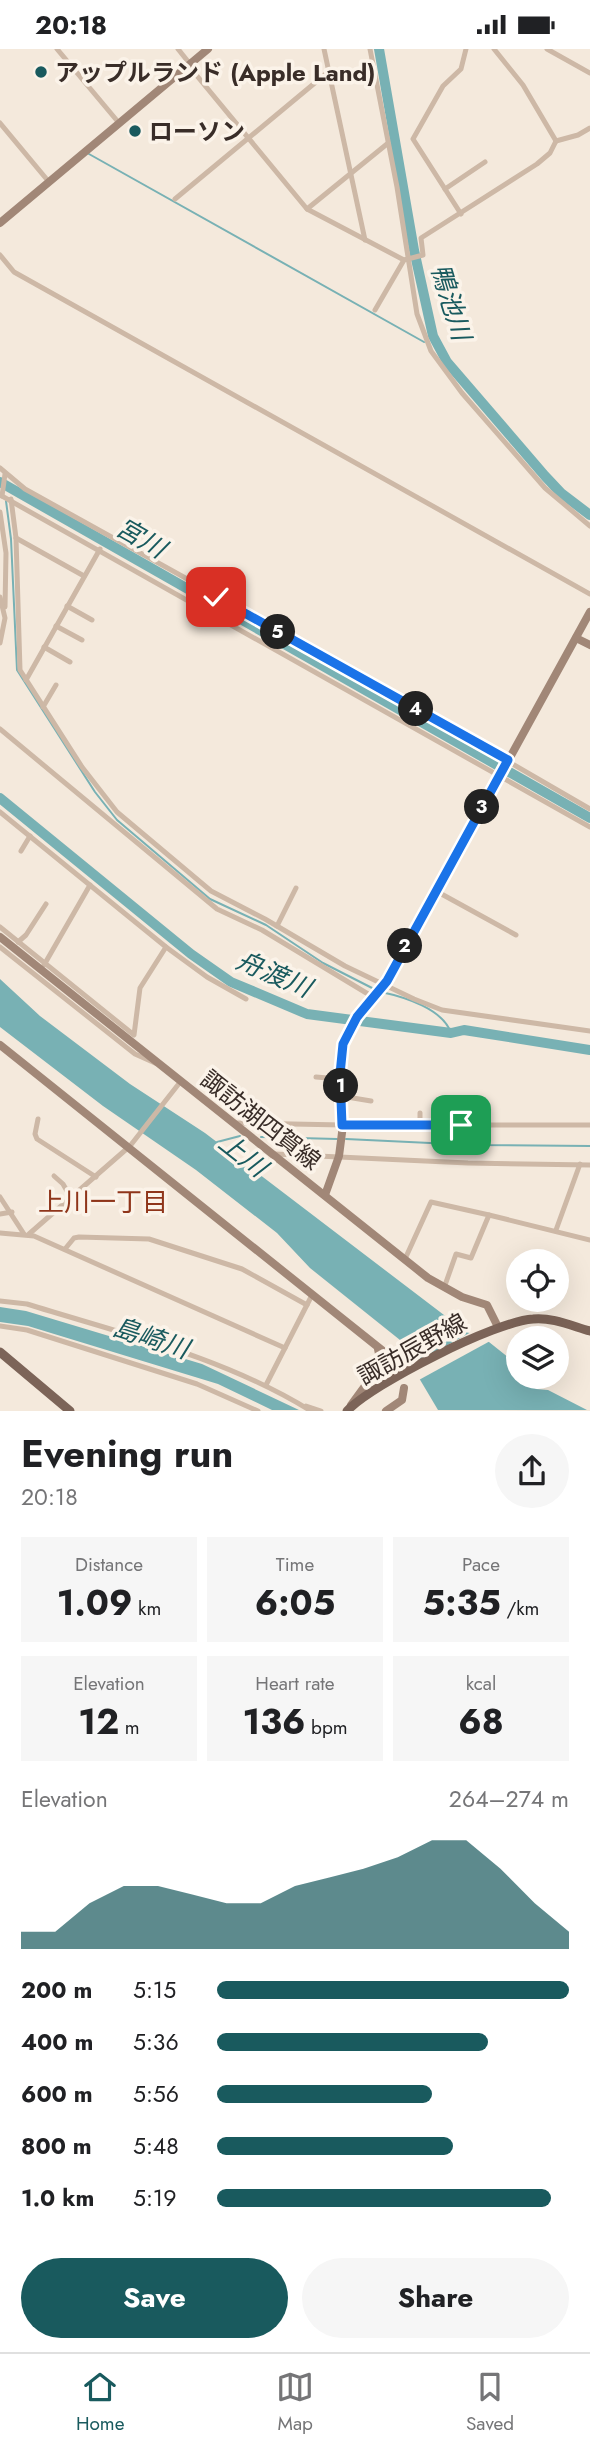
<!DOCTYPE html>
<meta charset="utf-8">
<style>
body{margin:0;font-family:Jost,"Noto Sans JP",sans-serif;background:#f6f6f6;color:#202124;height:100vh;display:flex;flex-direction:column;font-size:26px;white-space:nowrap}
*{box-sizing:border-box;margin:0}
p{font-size:23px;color:#757577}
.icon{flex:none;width:38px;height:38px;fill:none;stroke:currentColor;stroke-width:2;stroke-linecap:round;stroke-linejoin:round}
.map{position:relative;height:1362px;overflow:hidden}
.side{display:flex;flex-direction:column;background:#fff;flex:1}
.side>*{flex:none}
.controls{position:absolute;left:506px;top:1200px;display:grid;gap:14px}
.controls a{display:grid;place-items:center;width:63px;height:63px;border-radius:50%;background:#fff;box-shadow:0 7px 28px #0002;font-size:35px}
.pin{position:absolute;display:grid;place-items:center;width:60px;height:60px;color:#fff;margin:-30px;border-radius:14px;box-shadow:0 4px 10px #0006}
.km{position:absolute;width:35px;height:35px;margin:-18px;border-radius:50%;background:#222;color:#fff;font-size:19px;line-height:35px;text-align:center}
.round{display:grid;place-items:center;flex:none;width:74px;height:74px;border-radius:37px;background:#f6f6f6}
.head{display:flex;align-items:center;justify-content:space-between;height:119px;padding:0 21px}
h1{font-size:38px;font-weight:700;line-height:52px}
.metrics{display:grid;grid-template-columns:repeat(3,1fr);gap:10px;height:119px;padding:7px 21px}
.metrics div{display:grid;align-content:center;border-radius:0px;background:#f6f6f6;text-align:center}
.metrics b{font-size:35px;font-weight:700}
.metrics small{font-size:19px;font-weight:400}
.metrics p{font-size:19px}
.chart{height:196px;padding:14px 21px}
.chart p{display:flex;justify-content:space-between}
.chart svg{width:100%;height:126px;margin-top:7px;fill:#195a5e;opacity:.7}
.button{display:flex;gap:14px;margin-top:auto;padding:14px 21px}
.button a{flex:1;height:80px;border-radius:42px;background:#195a5e;color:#fff;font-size:28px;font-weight:700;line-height:80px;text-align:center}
.button a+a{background:#f6f6f6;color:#202124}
ul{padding:0 21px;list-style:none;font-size:23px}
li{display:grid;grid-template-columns:112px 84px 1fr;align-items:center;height:52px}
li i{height:18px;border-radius:9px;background:#195a5e}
.status{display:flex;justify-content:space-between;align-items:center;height:49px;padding:0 35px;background:#fff;direction:ltr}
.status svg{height:19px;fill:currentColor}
.tab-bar{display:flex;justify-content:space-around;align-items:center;height:98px;border-top:2px solid #e0e0e0;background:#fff;font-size:19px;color:#757577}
.tab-bar a{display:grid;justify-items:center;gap:4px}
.tab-bar .on{color:#195a5e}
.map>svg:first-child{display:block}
.water{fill:#78b1b4}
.pier{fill:#f4e9dc}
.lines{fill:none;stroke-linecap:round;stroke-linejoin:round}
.stream{stroke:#78b1b4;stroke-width:2}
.river{stroke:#78b1b4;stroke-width:10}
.street{stroke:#cdb8a6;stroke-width:5}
.secondary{stroke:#a18777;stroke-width:8}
.primary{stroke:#7c6458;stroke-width:9}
.route-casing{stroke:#fff;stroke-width:14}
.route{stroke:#1a73e8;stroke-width:9}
.poi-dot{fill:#195a5e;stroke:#fbf3e9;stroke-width:2.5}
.labels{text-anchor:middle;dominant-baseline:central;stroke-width:7;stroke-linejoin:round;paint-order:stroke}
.poi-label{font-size:24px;font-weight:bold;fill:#392d28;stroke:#fbf3e9;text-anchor:start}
.street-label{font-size:24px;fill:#392d28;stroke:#fbf3e9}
.water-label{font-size:26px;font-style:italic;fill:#195a5e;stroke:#fbf3e9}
.neighbourhood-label{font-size:26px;fill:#8f351a;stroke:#fbf3e9}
</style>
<div class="status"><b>20:18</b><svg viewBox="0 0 49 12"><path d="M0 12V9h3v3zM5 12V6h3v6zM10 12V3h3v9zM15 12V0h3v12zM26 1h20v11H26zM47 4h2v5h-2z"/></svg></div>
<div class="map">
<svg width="590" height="1362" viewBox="0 0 590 1362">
<rect width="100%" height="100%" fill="#f4e9dc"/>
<g class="water">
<polygon points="0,930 40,967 130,1035 205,1084 465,1282 489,1293 518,1316 518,1328 526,1328 536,1340 548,1341 587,1361 438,1361 419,1329 417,1313 400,1291 310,1219 277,1184 196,1121 103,1057 0,978"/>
<polygon points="0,1258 26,1262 202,1315 299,1361 272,1361 218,1335 28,1277 0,1273"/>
</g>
<polygon class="pier" points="473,1282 492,1291 417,1332 413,1315"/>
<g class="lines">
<g class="stream">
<polyline points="89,105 424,293"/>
<polyline points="6,452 11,490 17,621 95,743 117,771 210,850 266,876 323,914 376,941"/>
<path d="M381 943C405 948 443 960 451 984"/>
<polyline points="261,1088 337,1090"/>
<polyline points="346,1090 472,1096 590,1097"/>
<polyline points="217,1093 240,1087"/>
</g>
<g class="river">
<polyline points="379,0 414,201 433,287 447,313 545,427 561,444 590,466"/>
<polyline points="0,433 590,769"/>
<polyline points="0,749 191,905 231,933 307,965 451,984 464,981 590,1001"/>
</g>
<g class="street">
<polyline points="57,0 119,74"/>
<polyline points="178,0 190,15"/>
<polyline points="324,0 365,191"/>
<polyline points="370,0 397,138 417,265 431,302 462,344 545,439 590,477"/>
<polyline points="494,0 523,36 556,92"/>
<polyline points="547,0 590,24"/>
<polyline points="188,16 307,160 404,211"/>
<polyline points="0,74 49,133"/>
<polyline points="556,92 578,86 590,79"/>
<polyline points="445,140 485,113"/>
<polyline points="175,150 328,23"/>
<polyline points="307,160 387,95"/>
<polyline points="461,165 413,90 443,37 461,20 466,0"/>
<polyline points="0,206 14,223 590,545"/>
<polyline points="375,261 404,211 423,206 421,189 537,115 550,104 556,92"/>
<polyline points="0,419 25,440 335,612 590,760"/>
<polyline points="0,446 590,778"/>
<polyline points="2,447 5,425"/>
<polyline points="11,450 16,489 20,621 82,718 117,763 211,842 265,870 345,917 414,950 442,961 590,982"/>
<polyline points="0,463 6,504 5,558"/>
<polyline points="16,489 84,527"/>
<polyline points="0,548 5,569 0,594"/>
<polyline points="67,557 92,571"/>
<polyline points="56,577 82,591"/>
<polyline points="44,598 70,613"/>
<polyline points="26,631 100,500"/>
<polyline points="43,658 56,636"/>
<polyline points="0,680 217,860 262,881 373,948"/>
<polyline points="0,763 166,898 207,928 246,950"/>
<polyline points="21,802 30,787"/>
<polyline points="436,842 516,886"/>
<polyline points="277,877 296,839"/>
<polyline points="0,878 134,986 140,939 166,898"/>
<polyline points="18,893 26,886 46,855"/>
<polyline points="0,898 135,1005 155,1014"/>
<polyline points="44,916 90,836"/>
<polyline points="316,1028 340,1030"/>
<polyline points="341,1047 371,1052"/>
<polyline points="38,1070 35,1085 37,1090 96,1128"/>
<polyline points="236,1074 343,1076 340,1010 350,981"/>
<polyline points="343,1076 590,1076"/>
<polyline points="420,1076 420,1064"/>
<polyline points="275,1105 468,1114 590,1116"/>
<polyline points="54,1127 63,1135 71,1149"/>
<polyline points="0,1148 24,1185"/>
<polyline points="0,1165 12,1163"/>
<polyline points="489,1166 590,1191"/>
<polyline points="556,1181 580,1115"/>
<polyline points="0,1184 34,1187 285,1299"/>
<polyline points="29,1185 130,1097 181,1032"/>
<polyline points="65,1200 74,1189 79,1188 149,1190 242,1220 307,1256"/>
<polyline points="405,1210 431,1153 489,1166 471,1209 456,1205 444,1239"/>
<path d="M0 1252 27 1255C123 1285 224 1308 311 1362"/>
<polyline points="0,1277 27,1281 197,1335 258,1362"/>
<polyline points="266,1336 312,1246"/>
<polyline points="306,1357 321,1362"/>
</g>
<g class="secondary">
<polyline points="0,174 208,0"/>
<polyline points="576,589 590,596"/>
<polyline points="0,888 428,1229 462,1248 487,1256 498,1278"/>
<polyline points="350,981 357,968 387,932 590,563"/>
<polyline points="0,996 383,1302 398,1322"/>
<polyline points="325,1146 339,1107 343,1076"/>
<polyline points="351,1356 381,1315 378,1300"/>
<polyline points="386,1362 402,1351 404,1339"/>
</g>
<g class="primary">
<polyline points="0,1303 70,1362"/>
<path d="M347 1362C372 1335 496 1272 533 1270 552 1268 572 1277 590 1282"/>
</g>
</g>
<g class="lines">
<defs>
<polyline id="route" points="216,548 508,711 387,932 357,968 343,995 340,1025 342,1076 461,1076"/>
</defs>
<use href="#route" class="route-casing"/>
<use href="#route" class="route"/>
</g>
<g class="poi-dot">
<circle cx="41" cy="23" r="7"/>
<circle cx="135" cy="82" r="7"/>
</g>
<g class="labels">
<g class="poi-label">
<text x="55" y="23">アップルランド (Apple Land)</text>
<text x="149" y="82">ローソン</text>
</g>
<g class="street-label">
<text transform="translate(261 1071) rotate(38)">諏訪湖四賀線</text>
<text transform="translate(412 1300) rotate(-29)">諏訪辰野線</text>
</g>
<g class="water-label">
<text transform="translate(451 253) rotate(73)">鴨池川</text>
<text transform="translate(141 489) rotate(30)">宮川</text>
<text transform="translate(274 925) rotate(23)">舟渡川</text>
<text transform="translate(243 1106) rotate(38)">上川</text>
<text transform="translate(151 1289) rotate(18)">島崎川</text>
</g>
<g class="neighbourhood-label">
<text x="103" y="1153">上川一丁目</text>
</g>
</g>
</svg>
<div class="controls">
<a><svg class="icon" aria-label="locate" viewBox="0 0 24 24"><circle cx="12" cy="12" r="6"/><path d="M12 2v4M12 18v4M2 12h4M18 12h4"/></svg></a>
<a><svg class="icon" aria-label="layers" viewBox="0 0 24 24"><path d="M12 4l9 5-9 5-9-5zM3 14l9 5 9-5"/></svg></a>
</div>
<div class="pin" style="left:461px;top:1076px;background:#1e9e55"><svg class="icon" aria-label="arrive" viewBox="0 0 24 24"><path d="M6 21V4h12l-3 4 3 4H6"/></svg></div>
<div class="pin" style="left:216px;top:548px;background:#d93025"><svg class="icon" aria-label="check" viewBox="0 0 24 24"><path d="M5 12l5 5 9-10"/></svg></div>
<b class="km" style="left:341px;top:1037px">1</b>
<b class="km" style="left:405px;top:897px">2</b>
<b class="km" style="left:482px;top:758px">3</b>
<b class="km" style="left:416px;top:660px">4</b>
<b class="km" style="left:278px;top:583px">5</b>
</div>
<section class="side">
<div class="head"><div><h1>Evening run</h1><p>20:18</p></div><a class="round"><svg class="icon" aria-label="share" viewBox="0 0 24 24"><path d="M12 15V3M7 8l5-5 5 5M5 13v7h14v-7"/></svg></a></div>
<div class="metrics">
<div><p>Distance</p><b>1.09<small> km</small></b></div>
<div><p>Time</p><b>6:05</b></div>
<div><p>Pace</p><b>5:35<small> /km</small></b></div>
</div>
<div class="metrics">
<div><p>Elevation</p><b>12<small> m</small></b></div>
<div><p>Heart rate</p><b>136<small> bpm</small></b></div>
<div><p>kcal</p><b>68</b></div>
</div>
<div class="chart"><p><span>Elevation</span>264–274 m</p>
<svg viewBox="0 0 160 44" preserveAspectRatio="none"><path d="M0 44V38L10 38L20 28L30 22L40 22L50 25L60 28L70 28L80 22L90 19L100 16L110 12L120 6L130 6L140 16L150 28L160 38V44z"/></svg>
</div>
<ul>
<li><b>200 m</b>5:15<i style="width:100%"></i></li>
<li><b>400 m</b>5:36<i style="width:77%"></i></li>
<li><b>600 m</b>5:56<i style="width:61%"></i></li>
<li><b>800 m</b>5:48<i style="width:67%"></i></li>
<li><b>1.0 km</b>5:19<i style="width:95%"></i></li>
</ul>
<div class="button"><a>Save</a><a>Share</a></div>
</section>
<nav class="tab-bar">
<a class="on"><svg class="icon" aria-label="home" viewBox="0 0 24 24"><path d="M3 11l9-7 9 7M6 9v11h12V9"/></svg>Home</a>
<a><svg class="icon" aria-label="map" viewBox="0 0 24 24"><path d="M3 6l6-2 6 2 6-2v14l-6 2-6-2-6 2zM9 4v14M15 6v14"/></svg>Map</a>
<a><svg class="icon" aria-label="saved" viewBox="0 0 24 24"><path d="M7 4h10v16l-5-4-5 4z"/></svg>Saved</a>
</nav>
